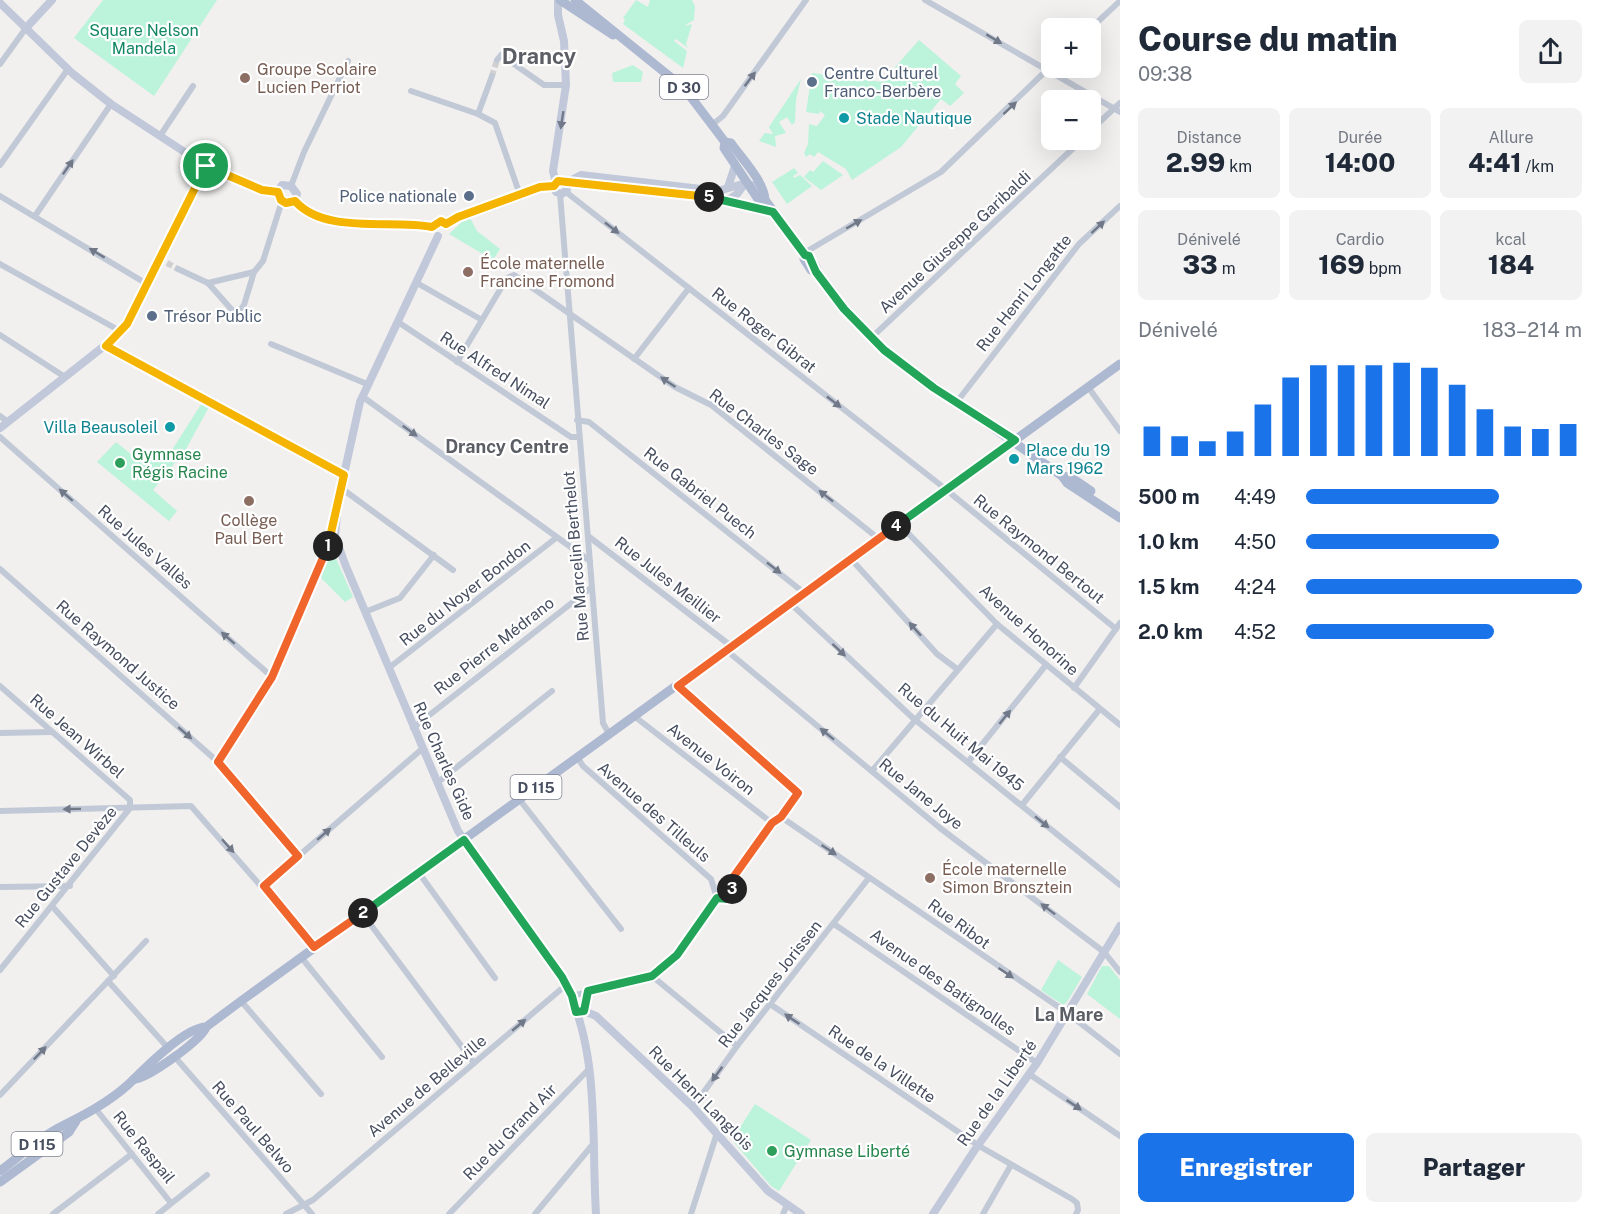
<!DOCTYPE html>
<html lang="fr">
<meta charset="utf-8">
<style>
body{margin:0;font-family:"Public Sans",sans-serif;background:#f2f2f3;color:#1f2937;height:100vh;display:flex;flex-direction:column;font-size:22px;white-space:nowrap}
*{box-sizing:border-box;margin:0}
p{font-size:20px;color:#747a83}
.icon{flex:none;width:33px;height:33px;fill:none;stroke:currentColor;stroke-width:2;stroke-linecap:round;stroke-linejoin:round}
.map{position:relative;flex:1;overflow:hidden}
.panel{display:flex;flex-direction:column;background:#fff;width:480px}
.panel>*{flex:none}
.controls{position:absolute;left:1041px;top:18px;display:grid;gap:12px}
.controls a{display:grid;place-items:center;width:60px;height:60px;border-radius:9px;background:#fff;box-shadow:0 6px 24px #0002;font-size:30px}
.pin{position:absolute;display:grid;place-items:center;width:51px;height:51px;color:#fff;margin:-26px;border:3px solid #fff;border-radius:50%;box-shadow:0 2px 6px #0007}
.km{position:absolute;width:30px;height:30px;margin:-15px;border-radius:50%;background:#222;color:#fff;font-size:16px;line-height:30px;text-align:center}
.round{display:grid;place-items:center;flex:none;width:63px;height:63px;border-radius:9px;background:#f2f2f3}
.overview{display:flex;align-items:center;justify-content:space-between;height:102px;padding:0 18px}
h1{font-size:33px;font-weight:800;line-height:45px}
.stats{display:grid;grid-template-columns:repeat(3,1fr);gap:9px;height:102px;padding:6px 18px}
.stats div{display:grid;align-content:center;border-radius:9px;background:#f2f2f3;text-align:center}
.stats b{font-size:26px;font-weight:800}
.stats small{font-size:16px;font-weight:400}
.stats p{font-size:16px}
.chart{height:168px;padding:12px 18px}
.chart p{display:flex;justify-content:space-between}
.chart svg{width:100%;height:108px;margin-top:6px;stroke:#1a73e8;stroke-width:6}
.action{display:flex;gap:12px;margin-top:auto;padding:12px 18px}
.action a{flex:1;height:69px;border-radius:9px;background:#1a73e8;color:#fff;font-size:24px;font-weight:800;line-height:69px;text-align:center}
.action a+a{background:#f2f2f3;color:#1f2937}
ul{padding:0 18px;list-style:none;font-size:20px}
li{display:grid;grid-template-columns:96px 72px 1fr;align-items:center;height:45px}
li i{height:15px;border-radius:8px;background:#1a73e8}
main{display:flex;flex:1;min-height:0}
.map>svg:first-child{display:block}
.green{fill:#bbf3db}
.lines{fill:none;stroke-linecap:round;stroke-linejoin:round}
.street-tunnel{stroke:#d0d0d2;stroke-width:6;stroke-dasharray:6 3;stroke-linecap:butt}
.street{stroke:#c2c9d6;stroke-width:6}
.secondary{stroke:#c1c8da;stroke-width:8}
.primary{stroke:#adb8d1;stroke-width:9}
.oneway{fill:#717989}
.oneway2{fill:#71798a}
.split-1-casing{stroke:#fff;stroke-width:12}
.split-2-casing{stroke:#fff;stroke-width:12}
.split-3-casing{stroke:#fff;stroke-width:12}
.split-4-casing{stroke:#fff;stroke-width:12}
.split-5-casing{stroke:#fff;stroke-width:12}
.split-6-casing{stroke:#fff;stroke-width:12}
.split-1{stroke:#f5b400;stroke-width:8}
.split-2{stroke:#f0652b;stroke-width:8}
.split-3{stroke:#22a559;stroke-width:8}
.split-4{stroke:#f0652b;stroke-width:8}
.split-5{stroke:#22a559;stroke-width:8}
.split-6{stroke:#f5b400;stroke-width:8}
.education-dot{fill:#8d6e63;stroke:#fff;stroke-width:2}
.service-dot{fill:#5c6f8a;stroke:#fff;stroke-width:2}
.culture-dot{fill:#0f9aa8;stroke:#fff;stroke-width:2}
.leisure-dot{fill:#2e9e5b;stroke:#fff;stroke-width:2}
.labels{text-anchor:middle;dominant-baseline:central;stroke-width:4.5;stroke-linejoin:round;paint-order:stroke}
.shield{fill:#fff;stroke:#7e838f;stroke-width:1.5}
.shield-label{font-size:15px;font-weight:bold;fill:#464e5f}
.park-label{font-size:16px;fill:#108762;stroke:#fff}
.education-label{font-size:16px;fill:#785e54;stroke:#fff;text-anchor:start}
.service-label{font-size:16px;fill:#4e5e75;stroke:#fff;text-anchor:start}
.culture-label{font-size:16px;fill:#0d838f;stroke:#fff;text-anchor:start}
.street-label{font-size:16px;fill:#464e5f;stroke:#fff}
.leisure-label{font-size:16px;fill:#27864d;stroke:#fff;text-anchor:start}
.neighbourhood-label{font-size:18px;font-weight:bold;fill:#5c5e65;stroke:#fff}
.district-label{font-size:22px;font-weight:bold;fill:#5c5e65;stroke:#fff}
</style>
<main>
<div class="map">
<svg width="1120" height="1214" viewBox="0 0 1120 1214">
<rect width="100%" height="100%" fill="#f2f0ef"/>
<g class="green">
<polygon points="103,0 217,0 154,96 74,38"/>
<polygon points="636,0 648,7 650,0 692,0 695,6 694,20 684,26 692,24 686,44 688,48 676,39 674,41 687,51 683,68 623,24 625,19 623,18"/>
<polygon points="919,40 961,76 955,84 964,93 950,106 941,99 901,147 852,180 846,169 818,152 814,157 810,154 806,157 804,153 808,144 809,124 817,126 825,115 820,111 819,114 806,112 812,73 882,82"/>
<polygon points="633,65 643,72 641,82 613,82 612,73"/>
<polygon points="801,79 796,100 795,122 792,125 787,117 779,122 786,133 775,136 776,147 759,141 765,133 773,134 769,127"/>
<polygon points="823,161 843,175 821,190 804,177 810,170 813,172"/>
<polygon points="794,168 798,173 793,176 794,178 800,175 812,186 787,204 772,182"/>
<polygon points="470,218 477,231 500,249 493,260 449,234 463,221"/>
<polygon points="202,403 209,407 186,449 153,490 177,511 169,521 97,462 116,442 144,465 153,456 170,453"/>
<polygon points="330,552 334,554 353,597 345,602 320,577"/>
<polygon points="1058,960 1082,977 1067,1002 1063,1005 1041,990"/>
<polygon points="1102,966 1109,966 1120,980 1120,1019 1087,994"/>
<polygon points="755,1104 811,1140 779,1191 771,1186 732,1140"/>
</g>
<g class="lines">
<g class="street-tunnel">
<polyline points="492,76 497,60"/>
<polyline points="167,263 178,269"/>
</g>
<g class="street">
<polyline points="925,0 1120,112"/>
<polyline points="1090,29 1120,1"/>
<polyline points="497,60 501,55 544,85 566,85"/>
<polyline points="0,64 26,28"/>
<polyline points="411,91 478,114 495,123 520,195"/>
<polyline points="478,114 492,76"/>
<polyline points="713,124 723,116 806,0"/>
<polyline points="1090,131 1120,103"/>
<polyline points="160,136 193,86"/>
<polyline points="0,165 68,69"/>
<polyline points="291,186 304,152 348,61"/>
<polyline points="566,192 938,483 1116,629"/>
<polyline points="560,194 603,723 609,734"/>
<polyline points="0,196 147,284"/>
<polyline points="35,216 111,104"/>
<polyline points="804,253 941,172 1052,65"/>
<polyline points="0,264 122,332"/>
<polyline points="178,269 208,283 232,310 240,310 244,305 254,272 263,261 282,201"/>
<polyline points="208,283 254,272"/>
<polyline points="417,283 482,320"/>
<polyline points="398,322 571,437 579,437"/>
<polyline points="0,335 65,377"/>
<polyline points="871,338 1082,140"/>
<polyline points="271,344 367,384"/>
<polyline points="107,346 344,475"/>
<polyline points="634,359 689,288"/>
<polyline points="457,362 507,278 514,275 675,387 711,405 879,539"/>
<polyline points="1088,387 1120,431"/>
<polyline points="363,397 590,561"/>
<polyline points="956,403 1079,244 1120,206"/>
<polyline points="0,416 8,422"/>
<polyline points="577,420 589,422 803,592"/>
<polyline points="0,437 272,677"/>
<polyline points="341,488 453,570"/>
<polyline points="899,524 997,624 1120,725"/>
<polyline points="588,536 731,646"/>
<polyline points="851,559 937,654 957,669"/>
<polyline points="0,569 218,762 299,856"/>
<polyline points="790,603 914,719 1120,885"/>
<polyline points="365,612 400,598 434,555"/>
<polyline points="726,650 940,828 1104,952 1120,972"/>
<polyline points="390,667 556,538"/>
<polyline points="0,686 130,800 130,808"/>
<polyline points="1074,688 1120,623"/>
<polyline points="634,716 772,823"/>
<polyline points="413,728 592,587"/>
<polyline points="0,733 52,732"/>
<polyline points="577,757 583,766 711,879 717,898 728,899 732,894 732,879 772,823 781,817 798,793 678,686"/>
<polyline points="1060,757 1120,807"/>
<polyline points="218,762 272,677 331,540"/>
<polyline points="968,762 1046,665"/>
<polyline points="872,771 997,624"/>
<polyline points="437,783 552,691"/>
<polyline points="519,799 621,929"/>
<polyline points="1022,805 1099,710"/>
<polyline points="0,811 191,806 314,947"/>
<polyline points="781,817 1066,1012 1120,1054"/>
<polyline points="419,873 495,978"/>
<polyline points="264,886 422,749"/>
<polyline points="0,887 70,886"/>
<polyline points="52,906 114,976"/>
<polyline points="362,913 474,1063"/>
<polyline points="834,924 1037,1063"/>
<polyline points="301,957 382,1057"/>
<polyline points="0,970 130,808"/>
<polyline points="652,976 737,1046"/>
<polyline points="108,981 169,1049"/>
<polyline points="572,996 652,976 677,955 717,898"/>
<polyline points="241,1001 321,1094"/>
<polyline points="770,1004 979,1146 1072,1199 1077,1203 1078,1210 1076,1214"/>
<polyline points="584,1011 588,991"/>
<polyline points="174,1056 312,1214"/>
<polyline points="1029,1074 1120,1136"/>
<polyline points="0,1095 146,941"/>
<polyline points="693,1107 737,1046 868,879"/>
<polyline points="95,1108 171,1203"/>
<polyline points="53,1214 132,1154"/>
<polyline points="158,1214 207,1175"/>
<polyline points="286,1214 313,1200 566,985"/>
<polyline points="449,1214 589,1069"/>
<polyline points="535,1214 594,1143"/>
<polyline points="691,1214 717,1133"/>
<polyline points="783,1214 787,1205"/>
<polyline points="983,1214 1011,1165"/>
</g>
<g class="secondary">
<polyline points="0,3 73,74 111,104 206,166 262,190 277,192"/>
<polyline points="26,28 52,0"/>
<polyline points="556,183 553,171 566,85 564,41 558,15 558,0"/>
<polyline points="566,183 581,175 718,191 746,183 762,189"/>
<polyline points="554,186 562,181 728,200 773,212"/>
<polyline points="554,186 556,192 562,194 567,190 565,183"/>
<polyline points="728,187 735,166"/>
<polyline points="277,192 282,185 291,186 297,194 295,201"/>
<polyline points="277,192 282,201 289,203 295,201"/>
<polyline points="728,200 737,194 746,182"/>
<path d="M295 201C327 236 391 218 432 227"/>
<polyline points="446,224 458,217 540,187 554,186"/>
<polyline points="0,428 122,332 206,166"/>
<path d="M338 503 335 536 345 564 458 831 562 977C601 1050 591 1134 596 1214"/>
<polyline points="337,506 360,402 438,236"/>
<polyline points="576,1012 584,1011 596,1016 693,1107 768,1191 801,1214"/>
<polyline points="933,1214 974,1151 1037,1063 1120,926"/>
</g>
<g class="primary">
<polyline points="560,0 613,35"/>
<polyline points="575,0 684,88 725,142 724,148 758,199 765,200"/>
<path d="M725 142 731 143C742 159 764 181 765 200L805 255 809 256 816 267V272"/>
<polyline points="805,255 804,259 811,270 816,272 844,309 888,354 1062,476 1067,483 1120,518"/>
<polyline points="1062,476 1072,478 1091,491"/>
<path d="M134 1079C147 1079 203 1039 206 1027"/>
<path d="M0 1171C20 1156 41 1136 64 1125 87 1114 114 1099 133 1080 147 1066 186 1027 206 1027L241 1001 1120 364"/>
<polyline points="0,1182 69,1132 76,1121"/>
</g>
</g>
<defs><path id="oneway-solid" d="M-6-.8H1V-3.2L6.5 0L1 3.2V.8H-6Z" transform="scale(1.5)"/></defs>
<g class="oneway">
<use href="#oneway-solid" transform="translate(994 39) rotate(31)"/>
<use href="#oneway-solid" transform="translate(750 79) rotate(-53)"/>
<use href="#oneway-solid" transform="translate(1010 108) rotate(-43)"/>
<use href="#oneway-solid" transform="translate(68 167) rotate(-55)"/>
<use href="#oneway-solid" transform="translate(854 224) rotate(-30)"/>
<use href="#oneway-solid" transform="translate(1098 227) rotate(-43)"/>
<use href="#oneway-solid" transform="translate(612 228) rotate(38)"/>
<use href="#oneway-solid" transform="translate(97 253) rotate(-149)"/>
<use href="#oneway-solid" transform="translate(668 382) rotate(-146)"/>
<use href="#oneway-solid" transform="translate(834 402) rotate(38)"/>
<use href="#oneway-solid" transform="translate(410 431) rotate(36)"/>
<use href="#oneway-solid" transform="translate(66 495) rotate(-139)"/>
<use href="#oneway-solid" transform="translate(826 496) rotate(-142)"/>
<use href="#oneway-solid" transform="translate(774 568) rotate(38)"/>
<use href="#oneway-solid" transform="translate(915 629) rotate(-132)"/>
<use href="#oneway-solid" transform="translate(228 638) rotate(-139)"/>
<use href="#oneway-solid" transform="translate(839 650) rotate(43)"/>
<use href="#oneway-solid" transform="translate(1005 717) rotate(-51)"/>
<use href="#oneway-solid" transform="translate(185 733) rotate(41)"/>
<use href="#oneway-solid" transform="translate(827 734) rotate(-141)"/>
<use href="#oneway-solid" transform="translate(72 809) rotate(179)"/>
<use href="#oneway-solid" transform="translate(1042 822) rotate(39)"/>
<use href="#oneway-solid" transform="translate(324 834) rotate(-41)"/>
<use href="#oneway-solid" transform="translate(228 846) rotate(48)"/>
<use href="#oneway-solid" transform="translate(829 850) rotate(34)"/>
<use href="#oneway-solid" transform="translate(1048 909) rotate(-143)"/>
<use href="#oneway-solid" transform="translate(1006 973) rotate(34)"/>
<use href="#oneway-solid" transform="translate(792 1019) rotate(-146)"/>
<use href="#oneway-solid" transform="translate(519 1025) rotate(-40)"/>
<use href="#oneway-solid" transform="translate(40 1053) rotate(-46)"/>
<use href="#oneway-solid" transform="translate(717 1074) rotate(126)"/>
<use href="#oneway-solid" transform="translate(1074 1105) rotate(34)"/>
</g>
<use class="oneway2" href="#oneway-solid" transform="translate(562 120) rotate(99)"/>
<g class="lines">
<defs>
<polyline id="split-1" points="206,166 127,324 106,346 344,475 328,546"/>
<polyline id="split-2" points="328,546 272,677 218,762 298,856 264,886 314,947 363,913"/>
<polyline id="split-3" points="363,913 464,840 562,977 572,996 576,1012 584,1011 588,991 652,976 677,955 717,898 728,899 732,889"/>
<polyline id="split-4" points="732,889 732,879 772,823 781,817 798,793 678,686 896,526"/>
<polyline id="split-5" points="709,197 773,212 805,255 809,256 816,272 844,309 884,350 934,388 1015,440 896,526"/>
<path id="split-6" d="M206 166 262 190 278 192 281 200 286 203 295 201C325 235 392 219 432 227L441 221 446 224 458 217 540 187 554 186 558 181 709 197"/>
</defs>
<use href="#split-1" class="split-1-casing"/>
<use href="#split-2" class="split-2-casing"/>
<use href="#split-3" class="split-3-casing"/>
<use href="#split-4" class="split-4-casing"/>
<use href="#split-5" class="split-5-casing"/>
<use href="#split-6" class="split-6-casing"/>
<use href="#split-1" class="split-1"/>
<use href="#split-2" class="split-2"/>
<use href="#split-3" class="split-3"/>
<use href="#split-4" class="split-4"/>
<use href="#split-5" class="split-5"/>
<use href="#split-6" class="split-6"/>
</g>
<g class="education-dot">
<circle cx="245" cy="78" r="6"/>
<circle cx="468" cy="272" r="6"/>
<circle cx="249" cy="501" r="6"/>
<circle cx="930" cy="878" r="6"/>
</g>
<g class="service-dot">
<circle cx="812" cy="82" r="6"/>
<circle cx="469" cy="196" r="6"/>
<circle cx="152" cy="316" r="6"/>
</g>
<g class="culture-dot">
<circle cx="844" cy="118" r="6"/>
<circle cx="170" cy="427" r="6"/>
<circle cx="1014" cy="459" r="6"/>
</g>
<g class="leisure-dot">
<circle cx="120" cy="463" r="6"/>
<circle cx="772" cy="1151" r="6"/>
</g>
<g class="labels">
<g class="shield">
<rect x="660" y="75" width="48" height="24" rx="4.5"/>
<rect x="510.5" y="775" width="51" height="24" rx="4.5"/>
<rect x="11.5" y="1132" width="51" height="24" rx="4.5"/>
</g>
<g class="shield-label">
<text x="684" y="87">D 30</text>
<text x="536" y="787">D 115</text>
<text x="37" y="1144">D 115</text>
</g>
<g class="park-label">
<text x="144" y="30">Square Nelson<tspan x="144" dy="18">Mandela</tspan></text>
</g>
<g class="education-label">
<text x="257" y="69">Groupe Scolaire<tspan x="257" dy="18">Lucien Perriot</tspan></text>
<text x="480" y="263">École maternelle<tspan x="480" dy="18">Francine Fromond</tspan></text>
<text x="249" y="520" text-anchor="middle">Collège<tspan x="249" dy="18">Paul Bert</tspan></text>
<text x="942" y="869">École maternelle<tspan x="942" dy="18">Simon Bronsztein</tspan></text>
</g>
<g class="service-label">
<text x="824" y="73">Centre Culturel<tspan x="824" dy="18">Franco-Berbère</tspan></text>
<text x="457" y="196" text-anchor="end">Police nationale</text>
<text x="164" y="316">Trésor Public</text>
</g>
<g class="culture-label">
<text x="856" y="118">Stade Nautique</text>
<text x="158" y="427" text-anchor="end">Villa Beausoleil</text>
<text x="1026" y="450">Place du 19<tspan x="1026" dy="18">Mars 1962</tspan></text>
</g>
<g class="street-label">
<text transform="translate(955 242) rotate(-43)">Avenue Giuseppe Garibaldi</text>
<text transform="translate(1024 293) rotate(-52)">Rue Henri Longatte</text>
<text transform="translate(764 330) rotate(38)">Rue Roger Gibrat</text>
<text transform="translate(495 370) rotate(33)">Rue Alfred Nimal</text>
<text transform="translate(764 432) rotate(37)">Rue Charles Sage</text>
<text transform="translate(700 493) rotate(38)">Rue Gabriel Puech</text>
<text transform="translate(145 547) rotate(41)">Rue Jules Vallès</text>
<text transform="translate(1039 549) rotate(39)">Rue Raymond Bertout</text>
<text transform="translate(576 556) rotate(-95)">Rue Marcelin Berthelot</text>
<text transform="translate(668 580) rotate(38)">Rue Jules Meillier</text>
<text transform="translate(465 593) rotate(-38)">Rue du Noyer Bondon</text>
<text transform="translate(1029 630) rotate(42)">Avenue Honorine</text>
<text transform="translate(494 646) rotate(-38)">Rue Pierre Médrano</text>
<text transform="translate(118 655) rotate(41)">Rue Raymond Justice</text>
<text transform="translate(77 736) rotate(41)">Rue Jean Wirbel</text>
<text transform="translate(961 737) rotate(40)">Rue du Huit Mai 1945</text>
<text transform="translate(711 759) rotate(38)">Avenue Voiron</text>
<text transform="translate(444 761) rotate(66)">Rue Charles Gide</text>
<text transform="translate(921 794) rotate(39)">Rue Jane Joye</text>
<text transform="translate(654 812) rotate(41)">Avenue des Tilleuls</text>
<text transform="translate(66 867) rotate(-51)">Rue Gustave Devèze</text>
<text transform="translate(959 924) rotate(36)">Rue Ribot</text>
<text transform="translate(943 982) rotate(35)">Avenue des Batignolles</text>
<text transform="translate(770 984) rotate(-52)">Rue Jacques Jorissen</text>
<text transform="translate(882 1064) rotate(34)">Rue de la Villette</text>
<text transform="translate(427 1086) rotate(-40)">Avenue de Belleville</text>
<text transform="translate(997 1093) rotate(-55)">Rue de la Liberté</text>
<text transform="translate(701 1098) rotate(45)">Rue Henri Langlois</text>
<text transform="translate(253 1127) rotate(49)">Rue Paul Belwo</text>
<text transform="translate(510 1132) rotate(-46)">Rue du Grand Air</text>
<text transform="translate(144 1147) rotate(51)">Rue Raspail</text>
</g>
<g class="leisure-label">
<text x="132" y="454">Gymnase<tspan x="132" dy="18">Régis Racine</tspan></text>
<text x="784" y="1151">Gymnase Liberté</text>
</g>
<g class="neighbourhood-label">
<text x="507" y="446">Drancy Centre</text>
<text x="1069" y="1014">La Mare</text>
</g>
<g class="district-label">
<text x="539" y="56">Drancy</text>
</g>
</g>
</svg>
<div class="controls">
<a>+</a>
<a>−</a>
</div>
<div class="pin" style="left:206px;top:166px;background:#1e9e55"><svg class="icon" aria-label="arrive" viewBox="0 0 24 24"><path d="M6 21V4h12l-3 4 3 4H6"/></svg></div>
<b class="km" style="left:328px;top:546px">1</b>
<b class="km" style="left:363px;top:913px">2</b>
<b class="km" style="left:732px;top:889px">3</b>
<b class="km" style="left:896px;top:526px">4</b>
<b class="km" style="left:709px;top:197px">5</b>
</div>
<section class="panel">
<div class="overview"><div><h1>Course du matin</h1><p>09:38</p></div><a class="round"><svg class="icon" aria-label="share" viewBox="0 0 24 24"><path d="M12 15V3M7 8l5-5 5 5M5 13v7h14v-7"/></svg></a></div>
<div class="stats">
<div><p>Distance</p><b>2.99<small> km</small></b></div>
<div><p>Durée</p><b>14:00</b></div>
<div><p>Allure</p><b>4:41<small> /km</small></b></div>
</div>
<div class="stats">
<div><p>Dénivelé</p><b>33<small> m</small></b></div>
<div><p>Cardio</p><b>169<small> bpm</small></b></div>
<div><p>kcal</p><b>184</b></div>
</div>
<div class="chart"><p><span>Dénivelé</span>183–214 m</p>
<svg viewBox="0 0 160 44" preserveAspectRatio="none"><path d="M5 44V32M15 44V36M25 44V38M35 44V34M45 44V23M55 44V12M65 44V7M75 44V7M85 44V7M95 44V6M105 44V8M115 44V15M125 44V25M135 44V32M145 44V33M155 44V31"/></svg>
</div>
<ul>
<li><b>500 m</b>4:49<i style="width:70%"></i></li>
<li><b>1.0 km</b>4:50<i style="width:70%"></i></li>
<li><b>1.5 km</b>4:24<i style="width:100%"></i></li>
<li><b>2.0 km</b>4:52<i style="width:68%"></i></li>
</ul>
<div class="action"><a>Enregistrer</a><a>Partager</a></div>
</section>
</main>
